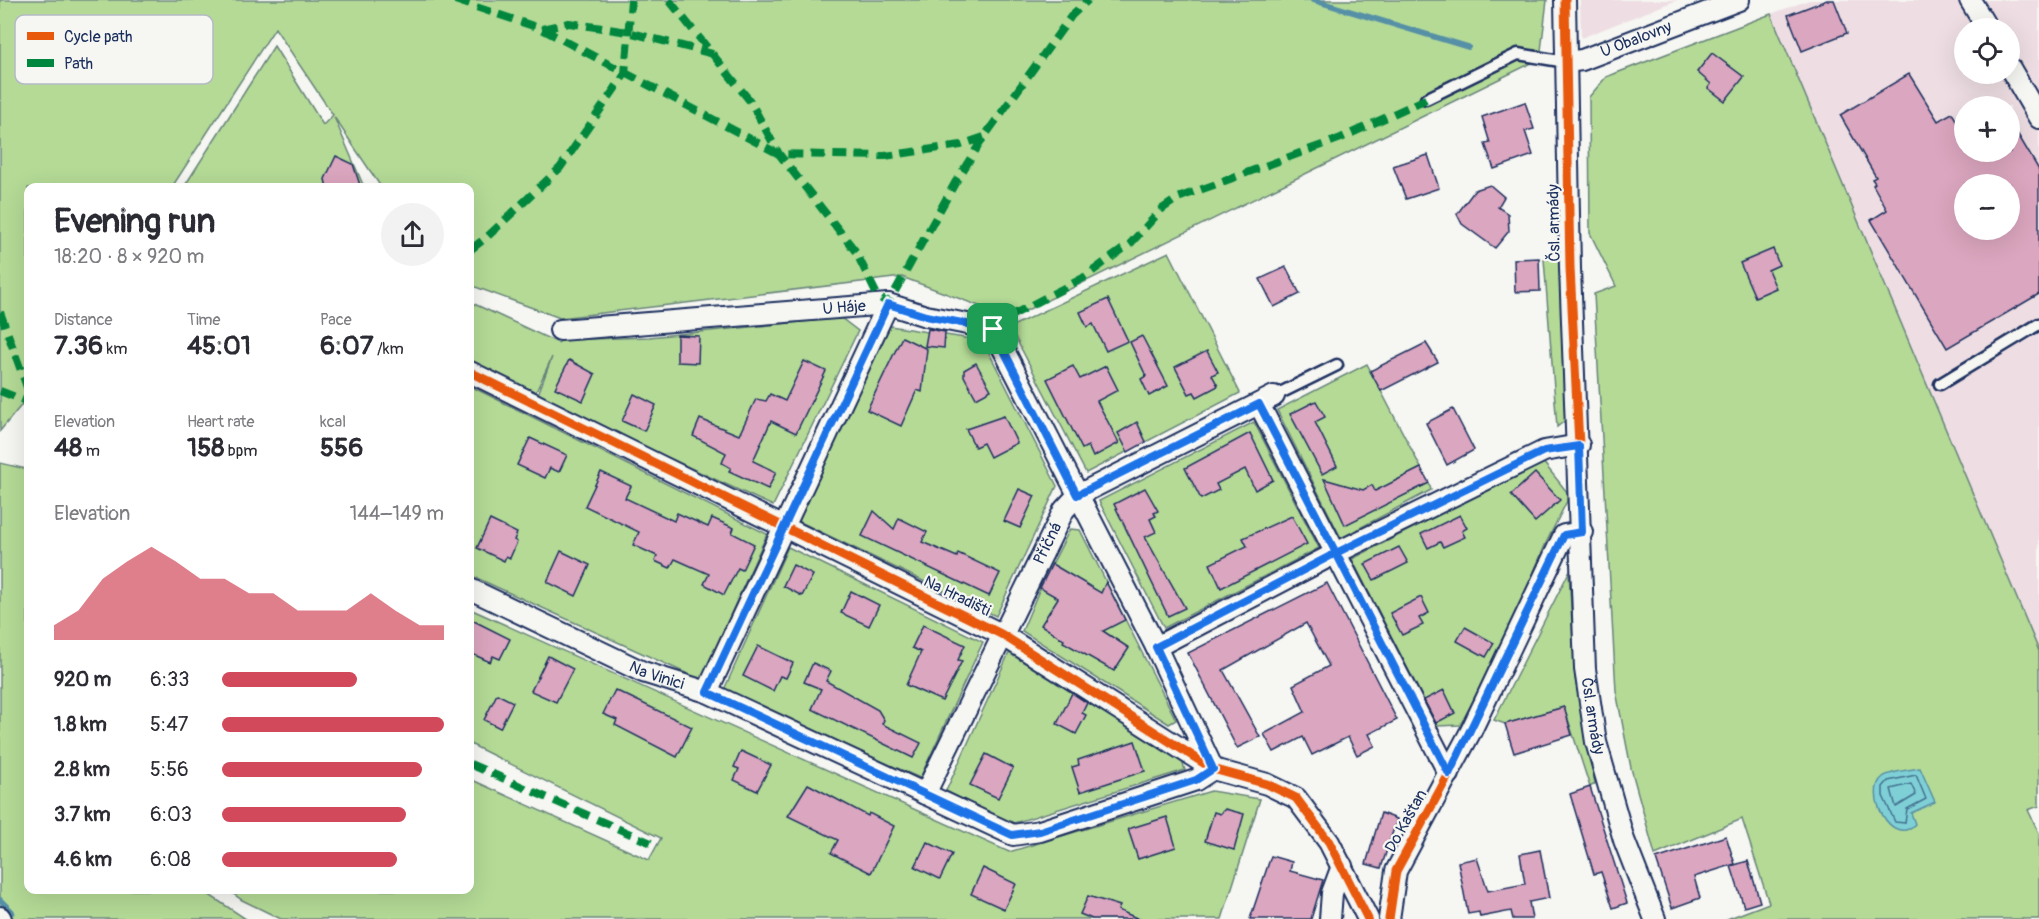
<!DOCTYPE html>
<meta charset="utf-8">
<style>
body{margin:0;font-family:Pangolin,sans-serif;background:#f2f2f3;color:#2b2b33;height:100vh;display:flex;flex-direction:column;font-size:22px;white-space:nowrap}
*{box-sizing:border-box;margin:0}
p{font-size:20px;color:#7c7c81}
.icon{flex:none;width:33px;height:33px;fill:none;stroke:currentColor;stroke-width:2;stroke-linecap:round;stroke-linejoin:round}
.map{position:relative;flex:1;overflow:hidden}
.panel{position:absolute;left:24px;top:183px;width:450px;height:711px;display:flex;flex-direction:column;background:#fff;border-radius:12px;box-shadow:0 6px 24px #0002}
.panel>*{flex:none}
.controls{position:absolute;left:1954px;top:18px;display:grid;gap:12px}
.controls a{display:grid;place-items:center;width:66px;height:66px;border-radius:50%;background:#fff;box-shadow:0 6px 24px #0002;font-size:30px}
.pin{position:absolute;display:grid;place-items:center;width:51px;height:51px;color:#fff;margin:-26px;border-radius:12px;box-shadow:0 3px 9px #0006}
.round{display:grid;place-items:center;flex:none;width:63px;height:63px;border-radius:32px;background:#f2f2f3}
.headline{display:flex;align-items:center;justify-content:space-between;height:102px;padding:0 30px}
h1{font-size:33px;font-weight:700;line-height:45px}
.figures{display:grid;grid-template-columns:repeat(3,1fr);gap:9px;height:102px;padding:6px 30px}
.figures div{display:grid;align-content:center}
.figures b{font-size:26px;font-weight:700}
.figures small{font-size:16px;font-weight:400}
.figures p{font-size:16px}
.chart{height:168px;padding:12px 30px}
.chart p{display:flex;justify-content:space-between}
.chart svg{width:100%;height:108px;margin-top:6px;fill:#d1495b;opacity:.7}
ul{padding:0 30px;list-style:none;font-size:20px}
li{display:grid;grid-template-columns:96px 72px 1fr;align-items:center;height:45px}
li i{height:15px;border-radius:8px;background:#d1495b}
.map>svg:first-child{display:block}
.built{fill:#eedee3;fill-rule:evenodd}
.green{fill:#b4da96;stroke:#68847a;stroke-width:1.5}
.water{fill:#7fd0d6;stroke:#5790a6;stroke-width:1.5}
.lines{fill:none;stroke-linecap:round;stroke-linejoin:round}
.shore{stroke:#436f8e;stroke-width:1.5}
.stream{stroke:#5790a6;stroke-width:6}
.building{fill:#dba6bf;stroke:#1b2f5e;stroke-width:1.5;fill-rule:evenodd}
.lane-casing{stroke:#1b2f5e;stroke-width:15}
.street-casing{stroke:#1b2f5e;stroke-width:24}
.lane{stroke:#f6f6f2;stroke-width:10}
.street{stroke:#f6f6f2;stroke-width:20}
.quiet{stroke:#00873e;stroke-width:8;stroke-dasharray:15 8;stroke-linecap:butt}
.cycleway-casing{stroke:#f6f6f2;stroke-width:13}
.cycleway{stroke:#e8590c;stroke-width:9}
.route-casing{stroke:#fff;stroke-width:12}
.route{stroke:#1a73e8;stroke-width:8}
.labels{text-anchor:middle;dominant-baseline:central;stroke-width:4.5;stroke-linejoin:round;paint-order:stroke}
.street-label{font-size:16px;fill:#1b2f5e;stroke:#f6f6f2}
.key{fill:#f6f6f2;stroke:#b4bac6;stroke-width:1.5}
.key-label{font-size:16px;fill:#1b2f5e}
</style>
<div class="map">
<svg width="2039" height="919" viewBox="0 0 2039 919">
<rect width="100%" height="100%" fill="#f6f6f2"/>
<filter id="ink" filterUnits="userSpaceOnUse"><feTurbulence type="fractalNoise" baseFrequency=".0167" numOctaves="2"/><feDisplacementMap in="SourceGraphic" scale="12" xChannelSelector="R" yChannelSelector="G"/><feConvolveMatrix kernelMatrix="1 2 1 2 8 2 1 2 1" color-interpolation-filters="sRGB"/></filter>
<g filter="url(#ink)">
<g class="built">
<polygon points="1580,0 1677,0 1581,38"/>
<path d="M1809 0H2039V651L1771 14ZM1965 28H2010V74H1965ZM1965 106H2010V152H1965ZM1965 184H2010V230H1965Z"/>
</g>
<g class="green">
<polygon points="0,0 1547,0 1540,59 1011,318 902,277 560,318 470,285 470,188 381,187 334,117 364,187 184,187 274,46 323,125 333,115 275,28 172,187 28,188 28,404 24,402 0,431"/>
<polygon points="1771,14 2039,651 2039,806 2028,810 2039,833 2039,919 1727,919 1769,903 1742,819 1655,855 1631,768 1616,691 1594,294 1616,286 1590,233 1589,97 1606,77"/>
<polygon points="1169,252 1240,393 1086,473 1010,327"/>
<polygon points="1544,259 1561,259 1567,419 1557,427"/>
<polygon points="470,302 558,343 562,340 649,337 841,318 858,331 773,506 537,397 552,357 535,394 470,364"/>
<polygon points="890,326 983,341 1057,486 996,616 798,521"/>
<polygon points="1367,364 1421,468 1389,484 1396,499 1429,483 1431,490 1341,538 1277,410"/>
<polygon points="470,386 767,534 701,680 470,575"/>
<polygon points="1254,422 1319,548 1164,628 1099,501"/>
<polygon points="1543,462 1567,492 1567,501 1546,543 1501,650 1460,725 1437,726 1352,559"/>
<polygon points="0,463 26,469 28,467 28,890 202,890 246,919 14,919 0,901"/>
<polygon points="1070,529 1080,530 1176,720 1169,724 1022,631 1040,588"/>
<polygon points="788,547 983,642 920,778 723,692"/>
<polygon points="1569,572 1575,678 1595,784 1590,787 1564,707 1505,724 1494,720"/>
<polygon points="470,609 1009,852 1211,791 1260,799 1222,919 281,919 242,900 228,890 470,890 470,779 649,860 661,838 470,744"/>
<polygon points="1009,653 1182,761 1185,770 1011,824 946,791"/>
</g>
<path class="water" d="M1920 768 1935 802 1911 813 1915 824C1892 849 1863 792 1883 777 1891 771 1910 770 1920 768Z"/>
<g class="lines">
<g class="shore">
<polygon points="1916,775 1926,799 1907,809 1905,823 1895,822 1883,796 1883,787 1888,781"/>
<polygon points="1911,784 1916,795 1896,807 1891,789"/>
</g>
<g class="stream">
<polyline points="1313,0 1468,47"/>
<polyline points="0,900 12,912"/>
</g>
</g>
<g class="building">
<polygon points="1827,0 1834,0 1847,33 1802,51 1788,15"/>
<polygon points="1712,53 1744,77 1725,101 1708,88 1711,84 1697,72"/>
<path d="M1909 74 1938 121 1952 113 1965 135V152H2010V121L2039 170V294L1947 348 1871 220 1887 210 1873 185 1875 183 1872 179 1876 177 1840 115ZM1965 184H2010V230H1965Z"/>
<polygon points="1525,102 1534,129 1525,131 1533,155 1494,169 1485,144 1490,143 1482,117"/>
<polygon points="1428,155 1439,188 1406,199 1393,166"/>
<polygon points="336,156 353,164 361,188 327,188 325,179"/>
<polygon points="1490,185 1504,197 1498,207 1508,214 1509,231 1495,248 1462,224 1457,214 1475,190"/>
<polygon points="1773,249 1779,265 1768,270 1776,288 1755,297 1740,263"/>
<polygon points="1539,258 1540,291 1515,292 1514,259"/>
<polygon points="1286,267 1300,294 1274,307 1260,279"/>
<polygon points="1108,299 1128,341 1106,351 1093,324 1087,327 1080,312"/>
<polygon points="928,329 945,332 944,348 925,346"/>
<polygon points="677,335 699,336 698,363 677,362"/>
<polygon points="1142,336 1168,386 1149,396 1141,379 1146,376 1130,342"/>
<polygon points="902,337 927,349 922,392 917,390 901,426 867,410"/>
<polygon points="1426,343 1438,362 1381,391 1370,371"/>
<polygon points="1207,351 1218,372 1212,375 1218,386 1197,397 1194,392 1189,394 1175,367"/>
<polygon points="569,360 595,374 583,401 555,388"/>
<polygon points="804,361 826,371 796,433 771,421 753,461 776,472 768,489 729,471 731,468 722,463 726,453 693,436 700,419 739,435 756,399 766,401 770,394 785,401"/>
<polygon points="976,363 991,390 976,398 964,376 964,370"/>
<polygon points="1073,366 1080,379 1106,366 1118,390 1097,401 1119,443 1093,457 1088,446 1082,449 1047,379"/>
<polygon points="634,394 656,405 644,431 622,421"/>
<polygon points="1316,401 1325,417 1315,422 1337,466 1322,474 1290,414"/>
<polygon points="1453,409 1474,450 1447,465 1426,423"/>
<polygon points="1004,416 1017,443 990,457 983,443 975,447 966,429"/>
<polygon points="1137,422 1146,442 1128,452 1118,433"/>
<polygon points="1250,433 1273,480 1255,490 1245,469 1216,484 1219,490 1201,499 1185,468"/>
<polygon points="530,438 567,455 559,472 550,468 545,478 517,465"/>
<polygon points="1421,468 1429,483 1345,525 1324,479 1363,490 1372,485 1375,491"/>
<polygon points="601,472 631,486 625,498 674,521 677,513 708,527 712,518 734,528 732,533 754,544 742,570 738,568 724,595 704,584 709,574 675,559 670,568 655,561 657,556 633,545 639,532 585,506"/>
<polygon points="1535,473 1560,500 1535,522 1511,495"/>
<polygon points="1145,488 1158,511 1154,513 1156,516 1150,519 1156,532 1145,537 1185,608 1168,616 1114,504"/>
<polygon points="1019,489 1035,496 1020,528 1004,521"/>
<polygon points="874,511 894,529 899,518 927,532 922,542 957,557 958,553 1000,573 989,596 862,536"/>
<polygon points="1460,515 1467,528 1462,531 1465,537 1443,547 1440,542 1428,548 1421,534"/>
<polygon points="1292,516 1307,544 1221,588 1210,564 1247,546 1243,538"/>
<polygon points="490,520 517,533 514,540 517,542 510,558 506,556 504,561 477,548"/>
<polygon points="1399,547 1408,563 1374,580 1365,564"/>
<polygon points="561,551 590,565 576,596 547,582"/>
<polygon points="1052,564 1101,593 1106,582 1125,620 1103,631 1129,648 1114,671 1063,642 1064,640 1041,625 1058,598 1040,588"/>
<polygon points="793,565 813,575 802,596 783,586"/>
<polygon points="1327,583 1397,720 1369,734 1375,746 1357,755 1348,737 1312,755 1303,737 1274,752 1264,734 1305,712 1293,685 1329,666 1306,623 1223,670 1260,737 1237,748 1188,653"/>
<polygon points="851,591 879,605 869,626 841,613"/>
<polygon points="1421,597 1429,613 1419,618 1423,625 1402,635 1390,613"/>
<polygon points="470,619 510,639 500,659 493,656 490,662 470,653"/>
<polygon points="923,625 965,645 958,660 962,661 942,701 906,685 921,652 912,648"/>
<polygon points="1465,627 1494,643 1486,657 1457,641"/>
<polygon points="758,646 793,663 786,678 780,676 773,691 743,676"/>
<polygon points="548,656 573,669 556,702 531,691"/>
<polygon points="813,663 831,671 826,681 878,710 884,720 882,724 921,743 913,758 812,709 821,689 804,682"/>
<polygon points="615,690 692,727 677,757 615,725 617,720 603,714"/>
<polygon points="1444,690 1455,713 1436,723 1424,700"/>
<polygon points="1072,693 1087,703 1082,713 1086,715 1076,734 1057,724"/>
<polygon points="497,694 513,702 500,728 484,720"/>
<polygon points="1564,707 1572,735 1514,753 1505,724"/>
<polygon points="1135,741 1145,771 1080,792 1072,767 1079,765 1078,760"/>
<polygon points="741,751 771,765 757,791 734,780 739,769 734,767"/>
<polygon points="986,754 1013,768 998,798 970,785"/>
<polygon points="808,784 868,816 869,813 894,826 871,873 831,853 838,840 788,816"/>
<polygon points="1590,787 1627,903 1613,908 1601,872 1594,874 1570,794"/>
<polygon points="1225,809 1244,814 1234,850 1205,841 1214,812 1220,814"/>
<polygon points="1381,813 1397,819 1381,868 1366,864"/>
<polygon points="1167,817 1176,847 1138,859 1128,829"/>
<polygon points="1726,836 1735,864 1694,877 1700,898 1672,908 1656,859"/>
<polygon points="927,842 952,854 940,879 915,867"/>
<polygon points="1540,850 1549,898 1529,902 1532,919 1513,919 1511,911 1480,917 1479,912 1468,914 1458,862 1477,858 1488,891 1525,884 1520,854"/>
<polygon points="1271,856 1292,862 1290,871 1323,880 1311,919 1250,919"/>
<polygon points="1748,861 1760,902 1744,907 1731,866"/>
<polygon points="983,868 1016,884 1004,909 971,894"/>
<polygon points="1088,896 1120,906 1118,910 1139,919 1092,919 1080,914"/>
</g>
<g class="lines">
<defs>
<g id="lane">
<polyline points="1426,99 1518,54 1566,62"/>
<polyline points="1940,384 2039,324"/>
<polyline points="1274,396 1337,365"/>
</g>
<g id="street">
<path id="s1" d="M1565 0 1570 268 1585 669 1596 742 1624 840 1655 919"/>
<polyline points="1970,0 1987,28"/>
<path id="s2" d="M1566 62 1582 60 1739 0"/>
<polyline points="2010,68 2039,118"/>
<path id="s3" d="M560 330 888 304 926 316 993 329 1156 647 1213 769"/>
<polyline points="470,372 1001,634 1213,769 1267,784 1296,798 1329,842 1368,919"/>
<polyline points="1259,404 1449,774"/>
<path id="s4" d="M470 589 643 672 707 692 1013 835 1040 831 1196 780 1213 769"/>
<polyline points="1156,647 1336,553 1544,451 1579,445"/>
<polyline points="707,692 888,304"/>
<path id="s5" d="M925 794 1064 510 1078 495 1274 396"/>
<polyline points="0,917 1,919"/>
<polyline points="1330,919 1332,893 1342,866"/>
<polyline points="1389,919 1396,871 1471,731 1564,535 1582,532"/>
</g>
</defs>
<use href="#lane" class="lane-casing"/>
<use href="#street" class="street-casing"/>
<use href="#lane" class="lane"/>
<use href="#street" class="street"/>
<g class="quiet">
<polyline points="455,0 542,29 779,154 885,156 961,145 984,137"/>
<polyline points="669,0 750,101 779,154 856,252 877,295 888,304 955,183 984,137 1072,15 1088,0"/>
<polyline points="542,29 569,23 628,32 713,54"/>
<polyline points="470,250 488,236 560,168 625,74 631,0"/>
<polyline points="0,312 28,390"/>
<polyline points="993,329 1005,319 1083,278 1130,244 1162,209 1178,198 1341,138 1426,99"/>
<polyline points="0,391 28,402"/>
<polyline points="470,764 651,843"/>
</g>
<defs>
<g id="cycleway">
<polyline points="470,372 1001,634 1213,769 1267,784 1296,798 1329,842 1368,919"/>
<polyline points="1389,919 1396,871 1449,774 1336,553 1544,451 1579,445 1570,268 1565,0"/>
</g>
</defs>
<use href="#cycleway" class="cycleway-casing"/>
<use href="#cycleway" class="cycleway"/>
</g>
</g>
<g class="lines" filter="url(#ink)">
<defs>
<polyline id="route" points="993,329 926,316 888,304 707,692 1012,835 1040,831 1196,780 1213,769 1156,647 1336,553 1449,774 1564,535 1582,532 1579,446 1544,451 1336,553 1259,404 1077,495 993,329"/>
</defs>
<use href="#route" class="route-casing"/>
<use href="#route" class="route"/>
</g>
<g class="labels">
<g class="street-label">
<text stroke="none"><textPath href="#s2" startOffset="74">U Obalovny</textPath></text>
<text transform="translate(1554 223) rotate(-91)">Čsl. armády</text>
<text stroke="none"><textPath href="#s3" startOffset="285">U Háje</textPath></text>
<text stroke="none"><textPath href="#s5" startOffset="279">Příčná</textPath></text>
<text transform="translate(957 596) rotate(26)">Na Hradišti</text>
<text stroke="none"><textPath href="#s4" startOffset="206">Na Vinici</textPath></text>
<text stroke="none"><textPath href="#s1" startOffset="717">Čsl. armády</textPath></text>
<text transform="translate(1406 821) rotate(-61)">Do Kaštan</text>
</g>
</g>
<rect x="15" y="15" width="198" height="69" rx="9" class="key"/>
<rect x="27" y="32" width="27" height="8" fill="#e8590c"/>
<rect x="27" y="59" width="27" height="8" fill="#00873e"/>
<g class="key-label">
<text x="64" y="42">Cycle path</text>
<text x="64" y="69">Path</text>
</g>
</svg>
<div class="controls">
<a><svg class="icon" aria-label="locate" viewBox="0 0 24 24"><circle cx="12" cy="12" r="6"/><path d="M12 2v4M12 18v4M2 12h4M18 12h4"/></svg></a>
<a>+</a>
<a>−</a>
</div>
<div class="pin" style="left:993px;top:329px;background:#1e9e55"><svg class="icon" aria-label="arrive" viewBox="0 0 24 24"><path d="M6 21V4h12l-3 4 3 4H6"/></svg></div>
<section class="panel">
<div class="headline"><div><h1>Evening run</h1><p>18:20 · 8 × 920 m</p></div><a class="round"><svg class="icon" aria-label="share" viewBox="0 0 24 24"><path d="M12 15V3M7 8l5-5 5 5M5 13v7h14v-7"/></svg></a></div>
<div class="figures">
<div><p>Distance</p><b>7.36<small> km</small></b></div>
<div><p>Time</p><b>45:01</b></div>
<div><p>Pace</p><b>6:07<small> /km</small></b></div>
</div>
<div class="figures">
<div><p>Elevation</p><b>48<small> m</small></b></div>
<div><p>Heart rate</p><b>158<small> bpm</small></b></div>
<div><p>kcal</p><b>556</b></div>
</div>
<div class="chart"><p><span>Elevation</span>144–149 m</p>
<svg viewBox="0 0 160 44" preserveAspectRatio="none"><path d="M0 44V38L10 32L20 19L30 12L40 6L50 12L60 19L70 19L80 25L90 25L100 32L110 32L120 32L130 25L140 32L150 38L160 38V44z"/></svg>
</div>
<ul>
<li><b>920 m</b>6:33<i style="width:61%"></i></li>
<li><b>1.8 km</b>5:47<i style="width:100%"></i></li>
<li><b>2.8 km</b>5:56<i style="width:90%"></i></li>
<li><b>3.7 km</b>6:03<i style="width:83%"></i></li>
<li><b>4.6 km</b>6:08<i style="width:79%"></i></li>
</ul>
</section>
</div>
